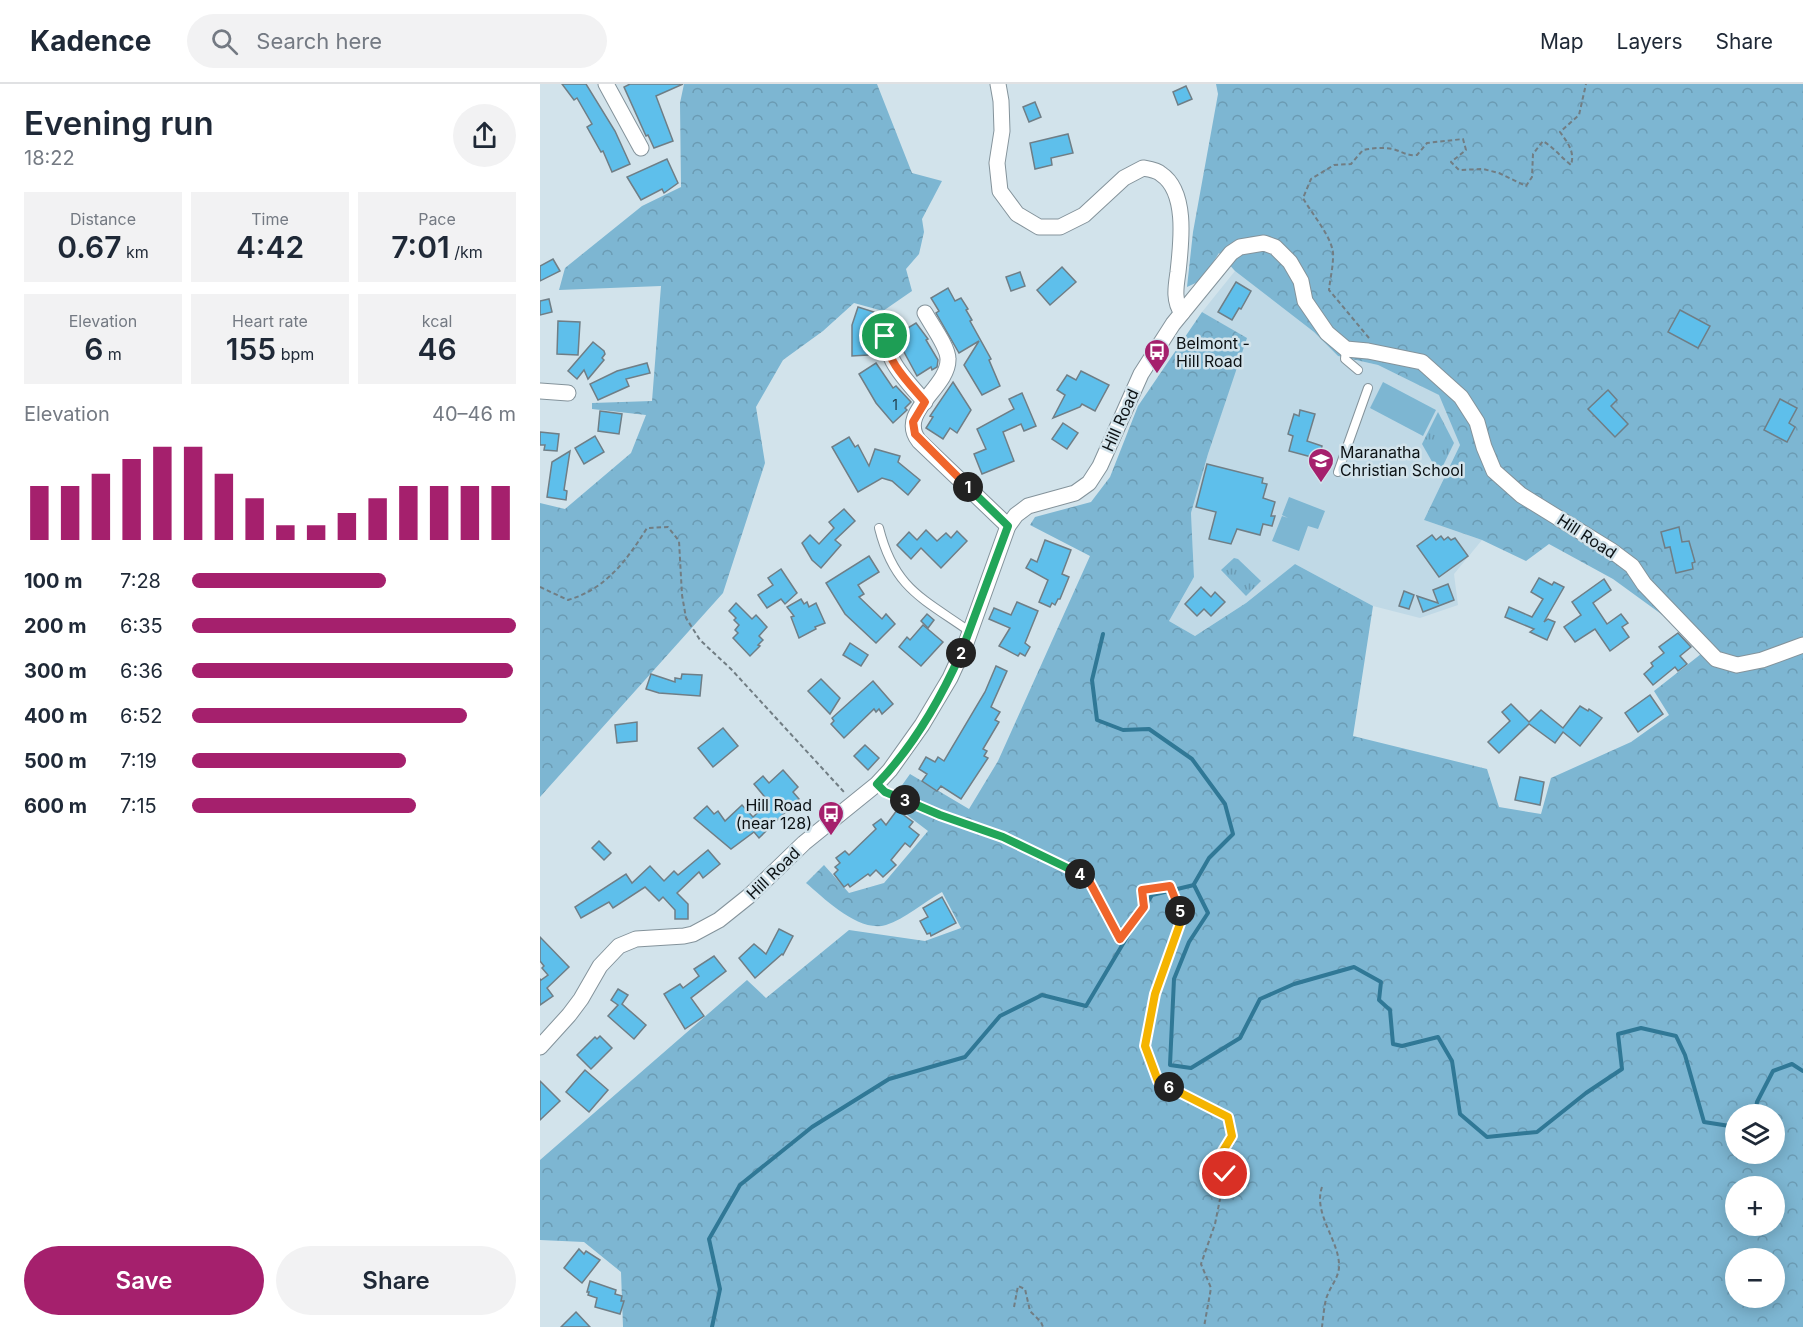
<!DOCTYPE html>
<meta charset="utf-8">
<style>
body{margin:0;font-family:Inter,sans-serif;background:#f2f2f3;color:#1f2937;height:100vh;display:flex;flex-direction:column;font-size:22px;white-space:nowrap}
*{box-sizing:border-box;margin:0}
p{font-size:20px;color:#747a83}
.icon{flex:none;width:33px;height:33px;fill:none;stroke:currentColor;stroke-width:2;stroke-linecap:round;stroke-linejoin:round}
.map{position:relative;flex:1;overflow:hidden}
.sheet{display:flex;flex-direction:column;background:#fff;width:540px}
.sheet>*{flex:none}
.tools{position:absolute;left:1185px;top:1020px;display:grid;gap:12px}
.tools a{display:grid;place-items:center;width:60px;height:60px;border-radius:50%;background:#fff;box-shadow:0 3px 15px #0003;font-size:30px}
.pin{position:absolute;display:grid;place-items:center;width:51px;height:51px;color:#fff;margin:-26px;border:3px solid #fff;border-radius:50%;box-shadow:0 2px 6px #0007}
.km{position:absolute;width:30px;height:30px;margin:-15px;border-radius:50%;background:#222;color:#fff;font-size:16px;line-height:30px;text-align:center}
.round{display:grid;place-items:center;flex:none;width:63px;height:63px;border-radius:32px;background:#f2f2f3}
.headline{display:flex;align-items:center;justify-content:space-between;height:102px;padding:0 24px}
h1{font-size:33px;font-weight:600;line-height:45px}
.figures{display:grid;grid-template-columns:repeat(3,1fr);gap:9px;height:102px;padding:6px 24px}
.figures div{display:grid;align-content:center;border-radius:0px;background:#f2f2f3;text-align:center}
.figures b{font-size:30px;font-weight:600}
.figures small{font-size:16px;font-weight:400}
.figures p{font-size:16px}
.chart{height:168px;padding:12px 24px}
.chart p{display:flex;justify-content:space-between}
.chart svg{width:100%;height:108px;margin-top:6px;stroke:#a5206d;stroke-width:6}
.action{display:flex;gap:12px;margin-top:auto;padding:12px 24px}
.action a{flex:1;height:69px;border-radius:36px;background:#a5206d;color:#fff;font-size:24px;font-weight:600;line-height:69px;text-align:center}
.action a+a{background:#f2f2f3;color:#1f2937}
ul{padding:0 24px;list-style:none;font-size:20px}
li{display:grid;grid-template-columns:96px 72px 1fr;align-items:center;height:45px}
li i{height:15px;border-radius:8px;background:#a5206d}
header{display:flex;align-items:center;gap:36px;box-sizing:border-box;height:84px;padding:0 30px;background:#fff;border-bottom:2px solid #e0e1e3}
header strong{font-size:28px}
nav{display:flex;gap:33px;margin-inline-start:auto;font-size:21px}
.search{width:420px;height:54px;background:#f2f2f3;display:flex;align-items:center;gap:15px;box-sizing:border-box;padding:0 21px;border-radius:33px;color:#747a83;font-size:22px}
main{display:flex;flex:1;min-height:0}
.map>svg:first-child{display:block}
.built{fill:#c0d9e6}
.forest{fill:url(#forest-crowns);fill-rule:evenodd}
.park{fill:url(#park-tufts)}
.pitch{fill:#7db6d2}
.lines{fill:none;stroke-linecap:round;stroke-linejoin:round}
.stream{stroke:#307896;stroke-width:4}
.building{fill:#5ebfeb;stroke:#6f7e86;stroke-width:1.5}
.service-casing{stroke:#84939b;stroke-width:10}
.minor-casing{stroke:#84939b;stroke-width:17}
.path{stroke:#717d83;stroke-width:2;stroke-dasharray:4.5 3;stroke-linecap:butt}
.service{stroke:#fff;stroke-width:8}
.minor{stroke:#fff;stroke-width:15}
.split-1-casing{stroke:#fff;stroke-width:12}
.split-2-casing{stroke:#fff;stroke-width:12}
.split-3-casing{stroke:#fff;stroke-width:12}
.split-4-casing{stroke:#fff;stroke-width:12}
.split-5-casing{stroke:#fff;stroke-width:12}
.split-6-casing{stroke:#fff;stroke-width:12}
.split-7-casing{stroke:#fff;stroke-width:12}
.split-1{stroke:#f0652b;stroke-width:8}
.split-2{stroke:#22a559;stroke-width:8}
.split-3{stroke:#22a559;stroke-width:8}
.split-4{stroke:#22a559;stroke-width:8}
.split-5{stroke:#f0652b;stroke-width:8}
.split-6{stroke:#f5b400;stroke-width:8}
.split-7{stroke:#f5b400;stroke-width:8}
.labels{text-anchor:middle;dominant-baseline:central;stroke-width:5;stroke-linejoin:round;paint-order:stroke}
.number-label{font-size:14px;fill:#203d4a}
.poi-label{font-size:16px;fill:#0c1215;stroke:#d2e3eb;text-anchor:start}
.street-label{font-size:16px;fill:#0c1215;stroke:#d2e3eb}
</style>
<header>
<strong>Kadence</strong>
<div class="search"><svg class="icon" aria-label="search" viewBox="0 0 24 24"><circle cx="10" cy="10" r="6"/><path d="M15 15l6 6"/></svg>Search here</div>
<nav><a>Map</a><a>Layers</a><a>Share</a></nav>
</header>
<main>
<section class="sheet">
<div class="headline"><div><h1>Evening run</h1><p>18:22</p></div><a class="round"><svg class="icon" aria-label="share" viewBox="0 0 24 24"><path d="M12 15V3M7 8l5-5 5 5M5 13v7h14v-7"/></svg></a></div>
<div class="figures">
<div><p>Distance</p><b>0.67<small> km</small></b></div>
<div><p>Time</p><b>4:42</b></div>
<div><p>Pace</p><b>7:01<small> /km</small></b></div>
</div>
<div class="figures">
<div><p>Elevation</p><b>6<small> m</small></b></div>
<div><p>Heart rate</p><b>155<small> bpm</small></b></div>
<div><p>kcal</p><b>46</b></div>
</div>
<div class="chart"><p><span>Elevation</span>40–46 m</p>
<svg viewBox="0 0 160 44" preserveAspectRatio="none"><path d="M5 44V22M15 44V22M25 44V17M35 44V11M45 44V6M55 44V6M65 44V17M75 44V27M85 44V38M95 44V38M105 44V33M115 44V27M125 44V22M135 44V22M145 44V22M155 44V22"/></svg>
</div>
<ul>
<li><b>100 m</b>7:28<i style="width:60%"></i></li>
<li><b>200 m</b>6:35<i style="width:100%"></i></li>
<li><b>300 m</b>6:36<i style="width:99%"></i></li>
<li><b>400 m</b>6:52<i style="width:85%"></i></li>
<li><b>500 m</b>7:19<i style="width:66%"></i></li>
<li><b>600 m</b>7:15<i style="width:69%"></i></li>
</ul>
<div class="action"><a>Save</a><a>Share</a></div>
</section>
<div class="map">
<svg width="1263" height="1243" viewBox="0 0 1263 1243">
<defs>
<pattern id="forest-crowns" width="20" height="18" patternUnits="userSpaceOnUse" patternTransform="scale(1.5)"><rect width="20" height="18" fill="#7db6d2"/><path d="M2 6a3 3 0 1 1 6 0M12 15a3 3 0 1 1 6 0" fill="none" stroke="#6b9bb3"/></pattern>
<pattern id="park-tufts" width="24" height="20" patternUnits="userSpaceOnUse" patternTransform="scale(1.5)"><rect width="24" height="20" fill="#7db6d2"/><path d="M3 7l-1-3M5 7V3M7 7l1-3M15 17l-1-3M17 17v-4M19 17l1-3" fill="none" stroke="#6b9bb3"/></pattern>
</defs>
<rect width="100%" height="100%" fill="#d2e3eb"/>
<polygon class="built" points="695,187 774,248 798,272 838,281 900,311 920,361 884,436 942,456 914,490 918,521 880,534 833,522 755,480 706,519 655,552 629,537 654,493 651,429 668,370 706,254 662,228"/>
<g class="forest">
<polygon points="144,0 337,0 372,89 402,97 382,135 384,148 379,170 366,185 372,207 343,227 314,219 283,247 243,276 216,323 225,379 183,509 0,713 0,419 25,425 91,369 106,331 52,325 52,319 112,317 121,202 19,206 25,184 102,122 141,103 140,19"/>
<path d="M676 0H1263V1243H83L81 1188 44 1158 0 1156V1076L207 896 226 914 309 846 385 857 421 844 402 808C384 818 365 835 346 841 319 849 285 815 266 799L284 781 309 809 344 799 388 747 350 718 370 690 429 725 458 677 550 472 490 441 495 433 551 418 570 393 598 322 662 228 707 254 668 370 651 429 654 493 629 537 655 552 706 519 755 480 833 522 813 652 947 685 959 723 1001 730 1011 694 1091 658 1129 631 1114 607 1161 570 1139 543 1073 495 1009 460 986 477 942 456 884 436 920 361 899 311 838 281 798 272 774 248 695 187 679 169 662 196 647 203 653 148 678 10ZM1196 1030H1234V1070H1196ZM1196 1102H1234V1142H1196ZM1196 1174H1234V1214H1196Z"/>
</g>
<g class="park">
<polygon points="898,328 914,359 899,390 882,360"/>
<polygon points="694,474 698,475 721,497 706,512 681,486"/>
</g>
<g class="pitch">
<polygon points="843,298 896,326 883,352 830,324"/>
<polygon points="749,413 785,427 778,445 768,442 759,467 732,457 742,432 748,434 742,431"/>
</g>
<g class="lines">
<g class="stream">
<polyline points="563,550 552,596 557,636 583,646 609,645 652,675 685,720 693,750 669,774 654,800"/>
<polyline points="1215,1030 1217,1018 1233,987 1252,980 1263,987"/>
<polyline points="172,1243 180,1205 169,1155 200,1101 272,1043 349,995 425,973 460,932 502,911 546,922 612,811 654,801 668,829 649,858 634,895 630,981 651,984 700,954 720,915 754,900 814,883 841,898 839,916 850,926 853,960 862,962 898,953 912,977 920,1030 947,1053 997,1048 1046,1009 1082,985 1078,950 1101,944 1136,952 1145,971 1164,1038 1196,1043"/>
</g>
</g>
<g class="building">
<polygon points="22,0 46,0 75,47 90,80 72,88 63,67 61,68 47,43 52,40 37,14 34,16"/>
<polygon points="90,0 143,0 116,12 133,57 114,64 108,51 106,52 84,3"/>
<polygon points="646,2 652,15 638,21 633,8"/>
<polygon points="495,18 501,33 489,38 483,23"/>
<polygon points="528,50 533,69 511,74 512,81 495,85 490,59"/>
<polygon points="127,75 138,99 124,109 122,105 101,116 87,93"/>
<polygon points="13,175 20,187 0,197 0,182"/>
<polygon points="522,183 536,198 510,221 497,206"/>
<polygon points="480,188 485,202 471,207 466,193"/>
<polygon points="696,198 711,207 701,225 699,224 692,236 678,228"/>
<polygon points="408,204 415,217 421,214 428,225 426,226 432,236 430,237 451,275 449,276 460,302 442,311 424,281 439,257 419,269 396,229 399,227 391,214"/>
<polygon points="9,215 12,228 0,231 0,217"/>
<polygon points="318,223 334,228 335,247 331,261 328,261 330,264 328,271 312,272 312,241"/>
<polygon points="1140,226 1170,242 1158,264 1128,248"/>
<polygon points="18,237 40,238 38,271 17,270"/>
<polygon points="376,239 388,255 386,256 398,276 397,283 392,286 391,283 377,292 357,255 356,251"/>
<polygon points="53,258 64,267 65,270 62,274 64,276 48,295 44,286 37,295 28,287"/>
<polygon points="107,279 110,289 86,295 89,302 58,316 50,300 77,287"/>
<polygon points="336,279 353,304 356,302 371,318 365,324 367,326 353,339 336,319 319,290"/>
<polygon points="541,287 569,301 555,327 542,320 540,323 513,334 525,311 517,306 527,291 536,296"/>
<polygon points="413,298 431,326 417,349 410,344 403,355 386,344 393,333 390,332"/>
<polygon points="1068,306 1077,316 1071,322 1088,340 1075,353 1048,325"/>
<polygon points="482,309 496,342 484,347 481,340 463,348 474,377 442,390 434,370 446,365 437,345 474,325 469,315"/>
<polygon points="1240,315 1257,324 1249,339 1255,343 1247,358 1224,346"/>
<polygon points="760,326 775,330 767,357 782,362 779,375 749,367 753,352 748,350 754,330 759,332"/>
<polygon points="60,327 82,330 79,350 58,347"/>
<polygon points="523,339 538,349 527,365 512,355"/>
<polygon points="0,348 19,350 17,367 4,366 5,361 0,361"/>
<polygon points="55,352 64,368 44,380 35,364"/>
<polygon points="309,353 315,363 318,361 329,382 335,365 360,372 358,378 380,396 368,411 352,397 342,394 318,408 292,363"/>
<polygon points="30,367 24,406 27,407 26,416 7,413 12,378"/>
<polygon points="667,380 723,394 722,399 727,400 723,414 735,418 731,432 735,432 732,442 723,440 720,451 697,445 691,460 669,455 676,428 656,423"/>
<polygon points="304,425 315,437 295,456 301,461 281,484 272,476 262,459 270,451 279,460 294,444 289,438"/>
<polygon points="1139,443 1142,458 1149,457 1155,478 1152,479 1153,485 1136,489 1130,463 1125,464 1121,448"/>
<polygon points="386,446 397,457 406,449 411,454 417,447 427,457 401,484 381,464 371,475 357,461 369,448 377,456"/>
<polygon points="892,451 896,456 901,452 904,456 908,453 911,456 915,454 928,472 899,493 877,462"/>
<polygon points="505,456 531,466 522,490 529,493 520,515 518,515 515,521 512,519 510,523 499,518 508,496 486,484 491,475 497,478"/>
<polygon points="329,472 339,488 318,501 324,510 319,513 342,535 346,530 355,540 336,559 305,530 286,499"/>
<polygon points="241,485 257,509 245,520 241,515 227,524 218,511 233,501 228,494"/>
<polygon points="999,494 1012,501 1014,498 1024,503 1004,538 1008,535 1015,538 1007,556 990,548 994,545 965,533 969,523 992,533 1003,515 991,508"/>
<polygon points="1064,495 1071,506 1053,519 1067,540 1081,530 1088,539 1082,543 1089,553 1070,567 1055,545 1035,558 1024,543 1041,531 1032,518"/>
<polygon points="908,500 914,516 883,528 877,512 898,519 893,506"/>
<polygon points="661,503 671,513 675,508 685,518 671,532 664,525 657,532 645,520"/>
<polygon points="864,507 874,511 869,525 859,522"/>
<polygon points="261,515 264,520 267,518 269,523 276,519 285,539 275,543 276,545 259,554 251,533 254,532 247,523"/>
<polygon points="477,518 498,527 485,559 490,563 485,572 480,569 478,572 459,562 470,544 449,535 454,524 471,531"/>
<polygon points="196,519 212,535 216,531 227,543 219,552 223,556 218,561 220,562 210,572 193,554 198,549 195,546 199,541 194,536 196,534 189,527"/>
<polygon points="387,530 394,536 388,544 381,537"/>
<polygon points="383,541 403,558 381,582 359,563 367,553 370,556"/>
<polygon points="1138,549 1151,563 1140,572 1147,580 1138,587 1135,583 1113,601 1104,590 1113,582 1111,579 1124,569 1119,563"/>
<polygon points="310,559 328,571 321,582 303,571"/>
<polygon points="456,582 467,587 451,623 460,628 455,636 459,638 443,665 447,667 444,672 448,674 421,715 401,702 397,707 382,697 387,690 379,685 386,673 395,678 398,673 404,677 445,608"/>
<polygon points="111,590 135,598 135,594 141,595 142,590 162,591 160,612 119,609 106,605"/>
<polygon points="281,595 300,614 290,630 268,607"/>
<polygon points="333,597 353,620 342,630 339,625 336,628 334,625 304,654 291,640 294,637 292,634"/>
<polygon points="1110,611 1123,630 1098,648 1085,629"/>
<polygon points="971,620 989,638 1001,626 1023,644 1040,622 1048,627 1049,625 1062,634 1040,662 1023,648 1015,659 989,640 959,669 948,658 970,637 962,628"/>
<polygon points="97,638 97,657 77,659 75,641"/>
<polygon points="183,644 198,662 173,683 158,664"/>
<polygon points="325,661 339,674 328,686 314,672"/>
<polygon points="243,686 258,703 253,708 259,715 219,754 214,748 191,765 154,734 167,722 174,730 178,727 185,737 202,721 213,733 229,718 214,700 223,692 229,699"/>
<polygon points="980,693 1004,698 1000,721 975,716"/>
<polygon points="357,726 373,738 369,743 379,751 370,763 365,759 351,776 356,781 343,793 336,786 330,792 328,790 310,803 308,800 304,803 294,790 298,786 295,783 300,779 296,774 305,767 309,771 336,745 333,741 341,735 346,741"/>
<polygon points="59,757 71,769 64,776 52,764"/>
<polygon points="168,766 180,780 163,794 159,788 137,809 148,820 148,835 135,835 135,826 123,813 119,817 105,803 73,824 69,818 41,834 35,823 86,790 92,799 110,782 124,797 134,787 138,791"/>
<polygon points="402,813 416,839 391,852 390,849 387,850 380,837 388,833 383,824"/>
<polygon points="239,845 253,852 243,871 242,870 215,894 199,874 214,860 226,870"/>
<polygon points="0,853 29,883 7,904 13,912 0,921 0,895 1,896 8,891 2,884 4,882 0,877"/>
<polygon points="174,872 186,887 151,914 164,932 145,945 124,910 140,900 143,904 159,892 154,885"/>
<polygon points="78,905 88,911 82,920 106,941 94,955 68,932 78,921 71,916"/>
<polygon points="60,952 72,964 51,985 37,971 55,953 57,955"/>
<polygon points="45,986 68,1006 49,1028 26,1008"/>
<polygon points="0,997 20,1017 0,1036"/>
<polygon points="39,1165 44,1170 46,1167 60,1176 42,1199 24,1184"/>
<polygon points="50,1197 76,1206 75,1210 82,1212 81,1217 84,1217 80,1230 55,1223 57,1214 48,1211 49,1208 47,1208"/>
<polygon points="36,1228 50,1243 21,1243"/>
</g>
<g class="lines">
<defs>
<g id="service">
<polyline points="806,265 805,275 818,286"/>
<polyline points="798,388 828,304"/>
<path d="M339 444C354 504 382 514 429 547"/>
</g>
<g id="minor">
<polyline points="66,0 101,64"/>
<path d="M458 0 461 17 462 47 457 79 460 107 477 130 499 143H520L544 131 584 94 603 84C609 85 617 86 621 90 648 108 641 160 638 188 636 202 633 217 642 229"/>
<path d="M385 229C391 240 408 263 408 275 409 304 356 328 379 357L468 442"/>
<path d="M349 238C338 270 365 295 385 318"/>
<polyline points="0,307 28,309"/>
<polyline points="0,963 29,931 41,915 60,882 79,862 96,855 144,852 153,850 179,836 209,812 264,759 337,700 350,686 382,641 410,594 426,559 468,442 476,431 488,422 535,409 549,399 560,382 601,290 633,240 691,169 700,163 724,159 735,163 750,178 761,197 765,217 787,249 806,265 828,267 882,278 921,313 937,338 944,363 954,387 981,411 1072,467 1092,482 1104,500 1176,575 1197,581 1222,576 1263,561"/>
</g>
</defs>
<use href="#service" class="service-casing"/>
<use href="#minor" class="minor-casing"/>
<g class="path">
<path d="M829 254 789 206C790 195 793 184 793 173 795 156 771 129 763 114L771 95 794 81 811 80 823 66C833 64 843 63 853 65 863 68 867 72 877 71L887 59 923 55 926 66 911 78 919 86 943 85 959 89 986 102 992 93 993 70 1003 57C1014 64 1021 73 1031 81 1035 68 1028 59 1020 48L1039 31 1046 0"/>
<path d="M0 503 28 516C66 505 87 476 107 444L128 443 139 457 142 511 146 534 160 556 191 585 304 708"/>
<polyline points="348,709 400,731 463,753 547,793 580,855 604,823 602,806 630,802 642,834 615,910 605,961 618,997 688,1033 692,1052 678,1075 685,1090 675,1140 661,1180 671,1204 664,1243"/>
<path d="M782 1103C773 1129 798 1155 799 1180 800 1193 790 1202 786 1215 784 1224 783 1234 782 1243"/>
<polyline points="474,1223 478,1202 485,1205 490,1227 501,1238 503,1243"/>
</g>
<use href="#service" class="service"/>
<use href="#minor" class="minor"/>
</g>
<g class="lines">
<defs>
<path id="split-1" d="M345 252C345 276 370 300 385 318L373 338 375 350 428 403"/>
<polyline id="split-2" points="421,569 468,442 428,403"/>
<path id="split-3" d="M365 716 345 708 337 700C373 663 400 616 421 569"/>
<polyline id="split-4" points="365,716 400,731 463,753 540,790"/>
<polyline id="split-5" points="540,790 547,793 580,855 604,823 602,806 630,802 640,827"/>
<polyline id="split-6" points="629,1003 618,997 605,962 615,910 642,834 640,827"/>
<polyline id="split-7" points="629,1003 688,1033 692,1052 678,1075 685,1090"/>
</defs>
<use href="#split-1" class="split-1-casing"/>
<use href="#split-2" class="split-2-casing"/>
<use href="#split-3" class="split-3-casing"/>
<use href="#split-4" class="split-4-casing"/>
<use href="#split-5" class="split-5-casing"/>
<use href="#split-6" class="split-6-casing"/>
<use href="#split-7" class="split-7-casing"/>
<use href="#split-1" class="split-1"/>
<use href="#split-2" class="split-2"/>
<use href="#split-3" class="split-3"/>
<use href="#split-4" class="split-4"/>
<use href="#split-5" class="split-5"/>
<use href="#split-6" class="split-6"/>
<use href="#split-7" class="split-7"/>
</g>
<defs>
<symbol id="bus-pin" viewBox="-11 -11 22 30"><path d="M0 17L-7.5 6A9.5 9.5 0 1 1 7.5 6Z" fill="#a5206d" stroke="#d2e3eb"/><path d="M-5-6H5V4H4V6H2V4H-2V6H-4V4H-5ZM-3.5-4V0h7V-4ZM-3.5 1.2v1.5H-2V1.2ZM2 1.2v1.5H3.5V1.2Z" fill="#fff"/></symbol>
<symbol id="school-pin" viewBox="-11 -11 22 30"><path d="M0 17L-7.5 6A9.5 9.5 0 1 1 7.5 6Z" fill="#a5206d" stroke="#d2e3eb"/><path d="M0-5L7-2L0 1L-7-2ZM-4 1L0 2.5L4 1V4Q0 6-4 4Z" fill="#fff"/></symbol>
</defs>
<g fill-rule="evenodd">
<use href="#bus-pin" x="602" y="253" width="30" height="40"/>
<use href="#school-pin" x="766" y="362" width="30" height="40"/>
<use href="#bus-pin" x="276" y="715" width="30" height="40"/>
</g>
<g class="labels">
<g class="number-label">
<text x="355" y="320">1</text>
</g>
<g class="poi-label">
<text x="636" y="259">Belmont -<tspan x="636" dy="18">Hill Road</tspan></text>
<text x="800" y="368">Maranatha<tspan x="800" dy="18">Christian School</tspan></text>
<text x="272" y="721" text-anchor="end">Hill Road<tspan x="272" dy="18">(near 128)</tspan></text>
</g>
<g class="street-label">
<text transform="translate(580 336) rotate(-66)">Hill Road</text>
<text transform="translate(1047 452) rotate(33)">Hill Road</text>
<text transform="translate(233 789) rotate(-44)">Hill Road</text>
</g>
</g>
</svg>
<div class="tools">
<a><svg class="icon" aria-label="layers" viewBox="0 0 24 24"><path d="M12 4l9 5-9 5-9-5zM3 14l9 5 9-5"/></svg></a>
<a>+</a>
<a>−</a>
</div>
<div class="pin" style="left:345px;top:252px;background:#1e9e55"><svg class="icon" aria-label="arrive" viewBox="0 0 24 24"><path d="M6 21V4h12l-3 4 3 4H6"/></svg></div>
<div class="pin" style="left:685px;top:1090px;background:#d93025"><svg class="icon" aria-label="check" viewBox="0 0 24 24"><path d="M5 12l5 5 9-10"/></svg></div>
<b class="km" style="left:428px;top:403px">1</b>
<b class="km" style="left:421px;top:569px">2</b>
<b class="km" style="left:365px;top:716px">3</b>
<b class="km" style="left:540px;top:790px">4</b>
<b class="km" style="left:640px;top:827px">5</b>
<b class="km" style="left:629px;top:1003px">6</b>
</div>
</main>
